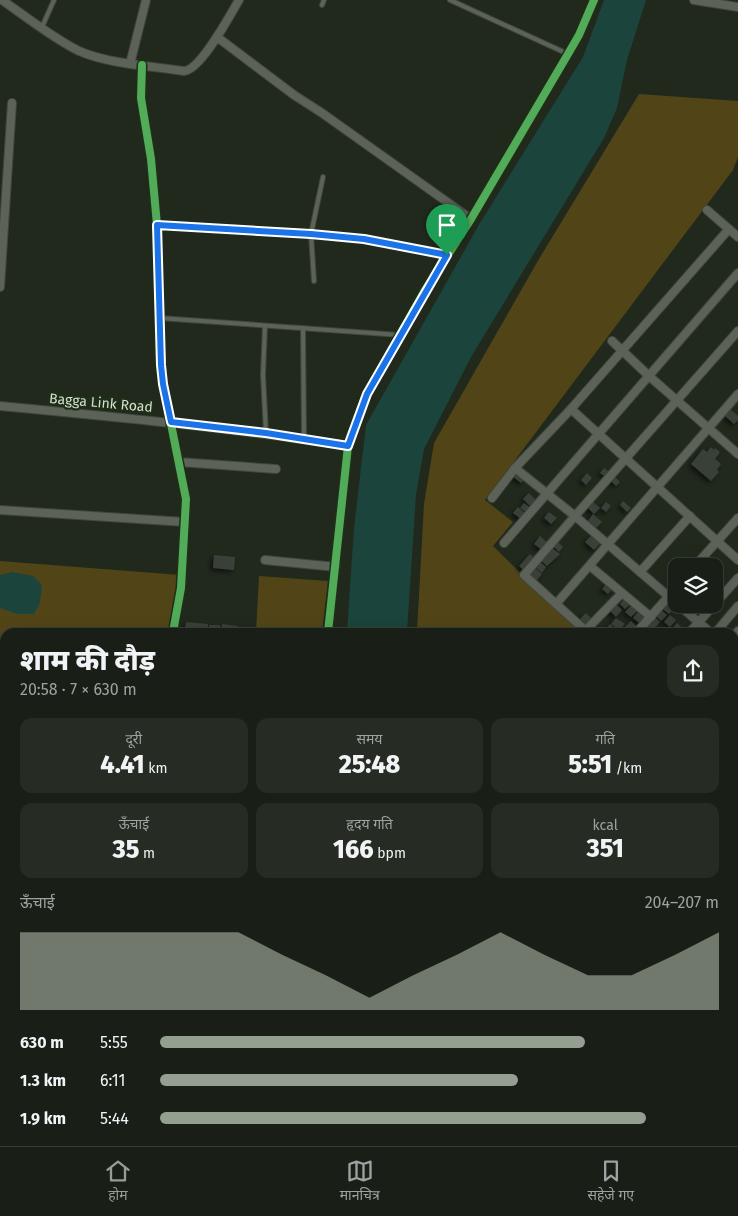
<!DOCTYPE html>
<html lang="hi">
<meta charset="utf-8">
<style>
body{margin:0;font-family:"Fira Sans","Noto Sans Devanagari",sans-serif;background:#262c23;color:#f1f3f6;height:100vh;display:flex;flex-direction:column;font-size:19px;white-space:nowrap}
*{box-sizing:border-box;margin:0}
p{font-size:16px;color:#9fa2a1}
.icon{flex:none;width:28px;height:28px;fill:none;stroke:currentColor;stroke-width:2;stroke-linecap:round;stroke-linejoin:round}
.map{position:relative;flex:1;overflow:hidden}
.sheet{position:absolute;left:0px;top:628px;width:739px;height:519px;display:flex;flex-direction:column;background:#191f16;border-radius:15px 15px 0 0;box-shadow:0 5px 20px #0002,0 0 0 1px #373d35}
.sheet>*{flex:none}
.tools{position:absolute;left:668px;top:558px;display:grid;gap:10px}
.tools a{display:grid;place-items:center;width:55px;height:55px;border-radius:10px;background:#191f16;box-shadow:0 5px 20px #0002,0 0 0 1px #373d35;font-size:25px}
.pin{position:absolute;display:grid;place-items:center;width:42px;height:42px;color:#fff;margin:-51px -21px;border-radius:50% 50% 50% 0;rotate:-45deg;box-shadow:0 0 5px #0007}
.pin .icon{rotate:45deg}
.round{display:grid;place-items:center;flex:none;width:52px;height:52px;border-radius:15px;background:#262c23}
.summary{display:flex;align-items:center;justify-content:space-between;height:85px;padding:0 20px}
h1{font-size:28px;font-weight:800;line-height:38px}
.stats{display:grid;grid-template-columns:repeat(3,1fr);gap:8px;height:85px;padding:5px 20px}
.stats div{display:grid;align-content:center;border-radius:12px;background:#262c23;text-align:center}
.stats b{font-size:25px;font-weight:800}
.stats small{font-size:14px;font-weight:400}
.stats p{font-size:14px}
.chart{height:140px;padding:10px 20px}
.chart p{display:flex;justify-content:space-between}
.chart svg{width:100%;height:90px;margin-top:5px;fill:#959f91;opacity:.7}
ul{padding:0 20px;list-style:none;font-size:16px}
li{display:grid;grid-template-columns:80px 60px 1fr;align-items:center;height:38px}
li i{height:12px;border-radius:6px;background:#959f91}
.menu{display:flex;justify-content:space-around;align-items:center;height:70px;border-top:1px solid #373d35;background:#191f16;font-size:14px;color:#9fa2a1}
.menu a{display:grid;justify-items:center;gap:2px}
.menu .current{color:#959f91}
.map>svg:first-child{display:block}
.green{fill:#514518}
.water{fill:#1b443d}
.building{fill:#384138;filter:url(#shadow)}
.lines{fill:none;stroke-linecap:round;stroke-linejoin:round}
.lane-casing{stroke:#3f463b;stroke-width:6}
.street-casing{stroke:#3f463b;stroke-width:10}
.secondary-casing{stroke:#3f463b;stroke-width:12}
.lane{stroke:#5c6258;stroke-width:4}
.street{stroke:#5c6258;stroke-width:8}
.secondary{stroke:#5c6258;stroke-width:10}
.cycleway-casing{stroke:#1f2f17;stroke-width:11}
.cycleway{stroke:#51ab58;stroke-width:8}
.route-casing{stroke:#fff;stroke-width:10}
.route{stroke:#1a73e8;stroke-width:6}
.labels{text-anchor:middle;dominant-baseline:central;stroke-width:4.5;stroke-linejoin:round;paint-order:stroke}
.street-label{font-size:14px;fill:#d4dfd0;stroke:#1f2f17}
</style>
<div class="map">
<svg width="738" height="1146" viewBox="0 0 738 1146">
<defs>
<filter id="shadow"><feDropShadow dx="-2.5" dy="2.5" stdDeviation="2.5" flood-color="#0009"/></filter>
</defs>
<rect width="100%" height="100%" fill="#21291d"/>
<g class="green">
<polygon points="639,94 738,101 738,157 733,170 485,500 513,522 493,546 580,632 417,632 424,504 434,443 539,259"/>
<polygon points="0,561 180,575 168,632 5,632 5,777 0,772"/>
<polygon points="259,576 328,581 322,632 256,632"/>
<polygon points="440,1141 502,1141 508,1146 445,1146"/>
</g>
<g class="water">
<polygon points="604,0 646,0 627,60 617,108 604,138 471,357 424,449 416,495 407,632 347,632 354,528 366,425 480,223 583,57"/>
<polygon points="12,572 33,576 42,585 40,603 34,614 17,614 0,608 0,575"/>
<polygon points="0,971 5,975 5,1020 0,1026"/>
<polygon points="5,1052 5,1141 43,1141 39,1146 0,1146 0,1058"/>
<polygon points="145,1141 228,1141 224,1146 143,1146"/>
</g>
<g class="building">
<polygon points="730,409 738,416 738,420 734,424 725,416"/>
<polygon points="711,447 714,450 715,448 720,452 715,459 721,464 717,470 719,472 711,481 691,464 703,449 707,452"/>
<polygon points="604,468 611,473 607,478 600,473"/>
<polygon points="517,470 526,477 521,483 512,476"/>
<polygon points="587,473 592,478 586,485 581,480"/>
<polygon points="613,475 620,482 616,486 609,479"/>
<polygon points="529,493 538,502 532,508 523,499"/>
<polygon points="591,500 600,508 594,514 586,506"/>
<polygon points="623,501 631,508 627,512 620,505"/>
<polygon points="606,502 611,506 606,512 601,508"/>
<polygon points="524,503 531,508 527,513 520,508"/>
<polygon points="518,507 526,514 521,519 513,513"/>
<polygon points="549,512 557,518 551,524 544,518"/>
<polygon points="593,514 602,522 595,529 587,522"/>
<polygon points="592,535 600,544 594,550 585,542"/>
<polygon points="540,536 549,544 543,551 534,544"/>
<polygon points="556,540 563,547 559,552 552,545"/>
<polygon points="551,547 560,554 547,566 539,559 545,552 550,557 546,552"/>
<polygon points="530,554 536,559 526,572 519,566"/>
<polygon points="214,555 235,557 234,570 213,568"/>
<polygon points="539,561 546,567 542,573 534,566"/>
<polygon points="534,567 542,574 536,581 528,574"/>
<polygon points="607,583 613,588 608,594 602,589"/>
<polygon points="624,599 630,604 625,609 620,604"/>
<polygon points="666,600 675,608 669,614 660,607"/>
<polygon points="615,603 622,610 616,617 609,610"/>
<polygon points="631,606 637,611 631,617 625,612"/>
<polygon points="659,608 667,615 661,621 654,614"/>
<polygon points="639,611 648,618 642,625 633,618"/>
<polygon points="586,613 593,620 588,626 580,619"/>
<polygon points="653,615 660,622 651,632 644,625"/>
<polygon points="670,615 676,620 670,627 664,622"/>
<polygon points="616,618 625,624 619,630 611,624"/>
<polygon points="631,621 638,628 634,632 625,632 622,630"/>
<polygon points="186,622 208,624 207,632 185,631"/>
<polygon points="677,623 686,631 685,632 674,632 671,630"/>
<polygon points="222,624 238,626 237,632 221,632"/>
<polygon points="610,624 618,631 617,632 604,631"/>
<rect x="209" y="625" width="11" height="7"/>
<polygon points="737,718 738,731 736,733 734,730 734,721"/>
<polygon points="738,819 738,833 734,829 734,823"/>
<polygon points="734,845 738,849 738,853 734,857"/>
<polygon points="738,866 738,883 734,888 734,871"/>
<polygon points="734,976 738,980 738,990 734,995"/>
<polygon points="738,1055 738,1092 734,1089 734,1060"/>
<polygon points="738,1119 738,1138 734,1134 734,1124"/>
<polygon points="576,1141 598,1141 594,1146 571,1146"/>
<polygon points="607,1141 612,1141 614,1143 611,1146 603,1146"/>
<polygon points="663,1141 709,1141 705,1146 694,1146 688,1141 684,1146 668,1146"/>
<polygon points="719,1141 732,1141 737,1146 720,1146 717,1144"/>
</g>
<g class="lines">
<defs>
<g id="lane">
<polyline points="450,0 568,54"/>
<polyline points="322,5 324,0"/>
<polyline points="42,27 54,0"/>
<polyline points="157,225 311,234 364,239 447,255"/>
<polyline points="314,281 311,234 323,177"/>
<polyline points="159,318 400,335"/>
<polyline points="265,326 263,375 266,433"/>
<polyline points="303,328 304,439"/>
<polyline points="0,849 5,853"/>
<polyline points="0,934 5,938"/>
<polyline points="0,1044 5,1038"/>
<polyline points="56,1146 61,1141"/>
</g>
<g id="street">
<path d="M2 0C25 16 54 39 79 51 109 64 151 66 184 71 201 70 230 15 239 0"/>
<polyline points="694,0 738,7"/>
<polyline points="217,37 294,95 322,113 471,219"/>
<polyline points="130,64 146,0"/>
<polyline points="142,65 141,98 151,159 157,225 161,365 163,384 186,499 181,588 173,632"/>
<polyline points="707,210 738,237"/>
<polyline points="0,287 12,103"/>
<polyline points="612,341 649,376 738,454"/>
<path d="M0 406C116 417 232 428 348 446"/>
<polyline points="571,409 738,560"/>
<polyline points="179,462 276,469"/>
<polyline points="515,468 575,516 710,632"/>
<polyline points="492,498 515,468 571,409 729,229"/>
<polyline points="0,510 185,522"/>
<polyline points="504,543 738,273"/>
<polyline points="265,560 336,567"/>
<polyline points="590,566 651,617"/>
<polyline points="695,566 738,518"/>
<polyline points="640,572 690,516"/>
<polyline points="556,604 738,394"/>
<polyline points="585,631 622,593"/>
<polyline points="328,632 348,446 367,394 424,292 471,219 568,54 579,35 594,0"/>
<polyline points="587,632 524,575 575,516 738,331"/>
<polyline points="637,632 676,588"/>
<polyline points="690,632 738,578"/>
<polyline points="716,632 738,606"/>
<polyline points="734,636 738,631"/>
<polyline points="734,683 738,687"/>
<polyline points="734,697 738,692"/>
<polyline points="734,734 738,738"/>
<polyline points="734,750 738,746"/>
<polyline points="0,788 5,792"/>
<polyline points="734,867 738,864"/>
<polyline points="734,916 738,911"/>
<polyline points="734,937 738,940"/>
<polyline points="734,1003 738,1007"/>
<polyline points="734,1119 738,1114"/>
<polyline points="425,1141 431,1146"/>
<polyline points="529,1141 534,1146"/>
<polyline points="546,1141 551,1146"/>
<polyline points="624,1141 630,1146"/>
<polyline points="598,1146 601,1141"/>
<polyline points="711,1146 715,1141"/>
</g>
<g id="secondary">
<polyline points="0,806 5,810"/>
<polyline points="0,828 5,832"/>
<polyline points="363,1141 369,1146"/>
<polyline points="387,1141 393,1146"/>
<polyline points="330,1146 334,1141"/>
</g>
</defs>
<use href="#lane" class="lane-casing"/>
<use href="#street" class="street-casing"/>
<use href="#secondary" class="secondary-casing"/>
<use href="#lane" class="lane"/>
<use href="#street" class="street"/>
<use href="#secondary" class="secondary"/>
<defs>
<g id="cycleway">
<polyline points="142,65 141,98 151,159 157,225 161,365 163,384 186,499 181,588 173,632"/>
<polyline points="328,632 348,446 367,394 424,292 471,219 568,54 579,35 594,0"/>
</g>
</defs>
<use href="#cycleway" class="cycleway-casing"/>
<use href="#cycleway" class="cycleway"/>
</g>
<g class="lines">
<defs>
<polygon id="route" points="157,225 311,234 364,239 447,255 367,394 348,446 266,433 171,422 163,384 161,365"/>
</defs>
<use href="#route" class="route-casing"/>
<use href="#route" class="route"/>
</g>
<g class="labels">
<g class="street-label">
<text transform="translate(101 403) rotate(5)">Bagga Link Road</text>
</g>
</g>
</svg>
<div class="tools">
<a><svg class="icon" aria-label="layers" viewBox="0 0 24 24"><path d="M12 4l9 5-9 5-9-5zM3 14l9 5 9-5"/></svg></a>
</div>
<div class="pin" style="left:447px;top:255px;background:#1e9e55"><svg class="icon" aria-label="arrive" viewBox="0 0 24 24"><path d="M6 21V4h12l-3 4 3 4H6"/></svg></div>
<section class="sheet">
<div class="summary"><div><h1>शाम की दौड़</h1><p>20:58 · 7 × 630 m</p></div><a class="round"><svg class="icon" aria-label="share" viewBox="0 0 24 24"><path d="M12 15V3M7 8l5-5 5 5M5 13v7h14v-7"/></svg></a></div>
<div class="stats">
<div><p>दूरी</p><b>4.41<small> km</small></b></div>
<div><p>समय</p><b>25:48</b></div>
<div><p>गति</p><b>5:51<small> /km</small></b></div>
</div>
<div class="stats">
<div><p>ऊँचाई</p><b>35<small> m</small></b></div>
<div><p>हृदय गति</p><b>166<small> bpm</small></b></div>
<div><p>kcal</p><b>351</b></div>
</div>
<div class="chart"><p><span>ऊँचाई</span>204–207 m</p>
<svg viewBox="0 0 160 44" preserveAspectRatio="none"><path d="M0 44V6L10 6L20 6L30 6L40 6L50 6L60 17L70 27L80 38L90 27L100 17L110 6L120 17L130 27L140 27L150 17L160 6V44z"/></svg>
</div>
<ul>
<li><b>630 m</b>5:55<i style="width:76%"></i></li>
<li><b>1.3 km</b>6:11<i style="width:64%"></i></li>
<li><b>1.9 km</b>5:44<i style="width:87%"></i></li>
</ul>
</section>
</div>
<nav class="menu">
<a class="current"><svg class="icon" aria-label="home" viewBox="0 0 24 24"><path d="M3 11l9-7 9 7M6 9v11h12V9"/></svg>होम</a>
<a><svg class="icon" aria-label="map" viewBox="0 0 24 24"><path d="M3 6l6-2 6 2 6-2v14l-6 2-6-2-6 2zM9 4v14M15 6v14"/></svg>मानचित्र</a>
<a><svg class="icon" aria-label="saved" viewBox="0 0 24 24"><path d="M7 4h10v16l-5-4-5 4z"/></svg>सहेजे गए</a>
</nav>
